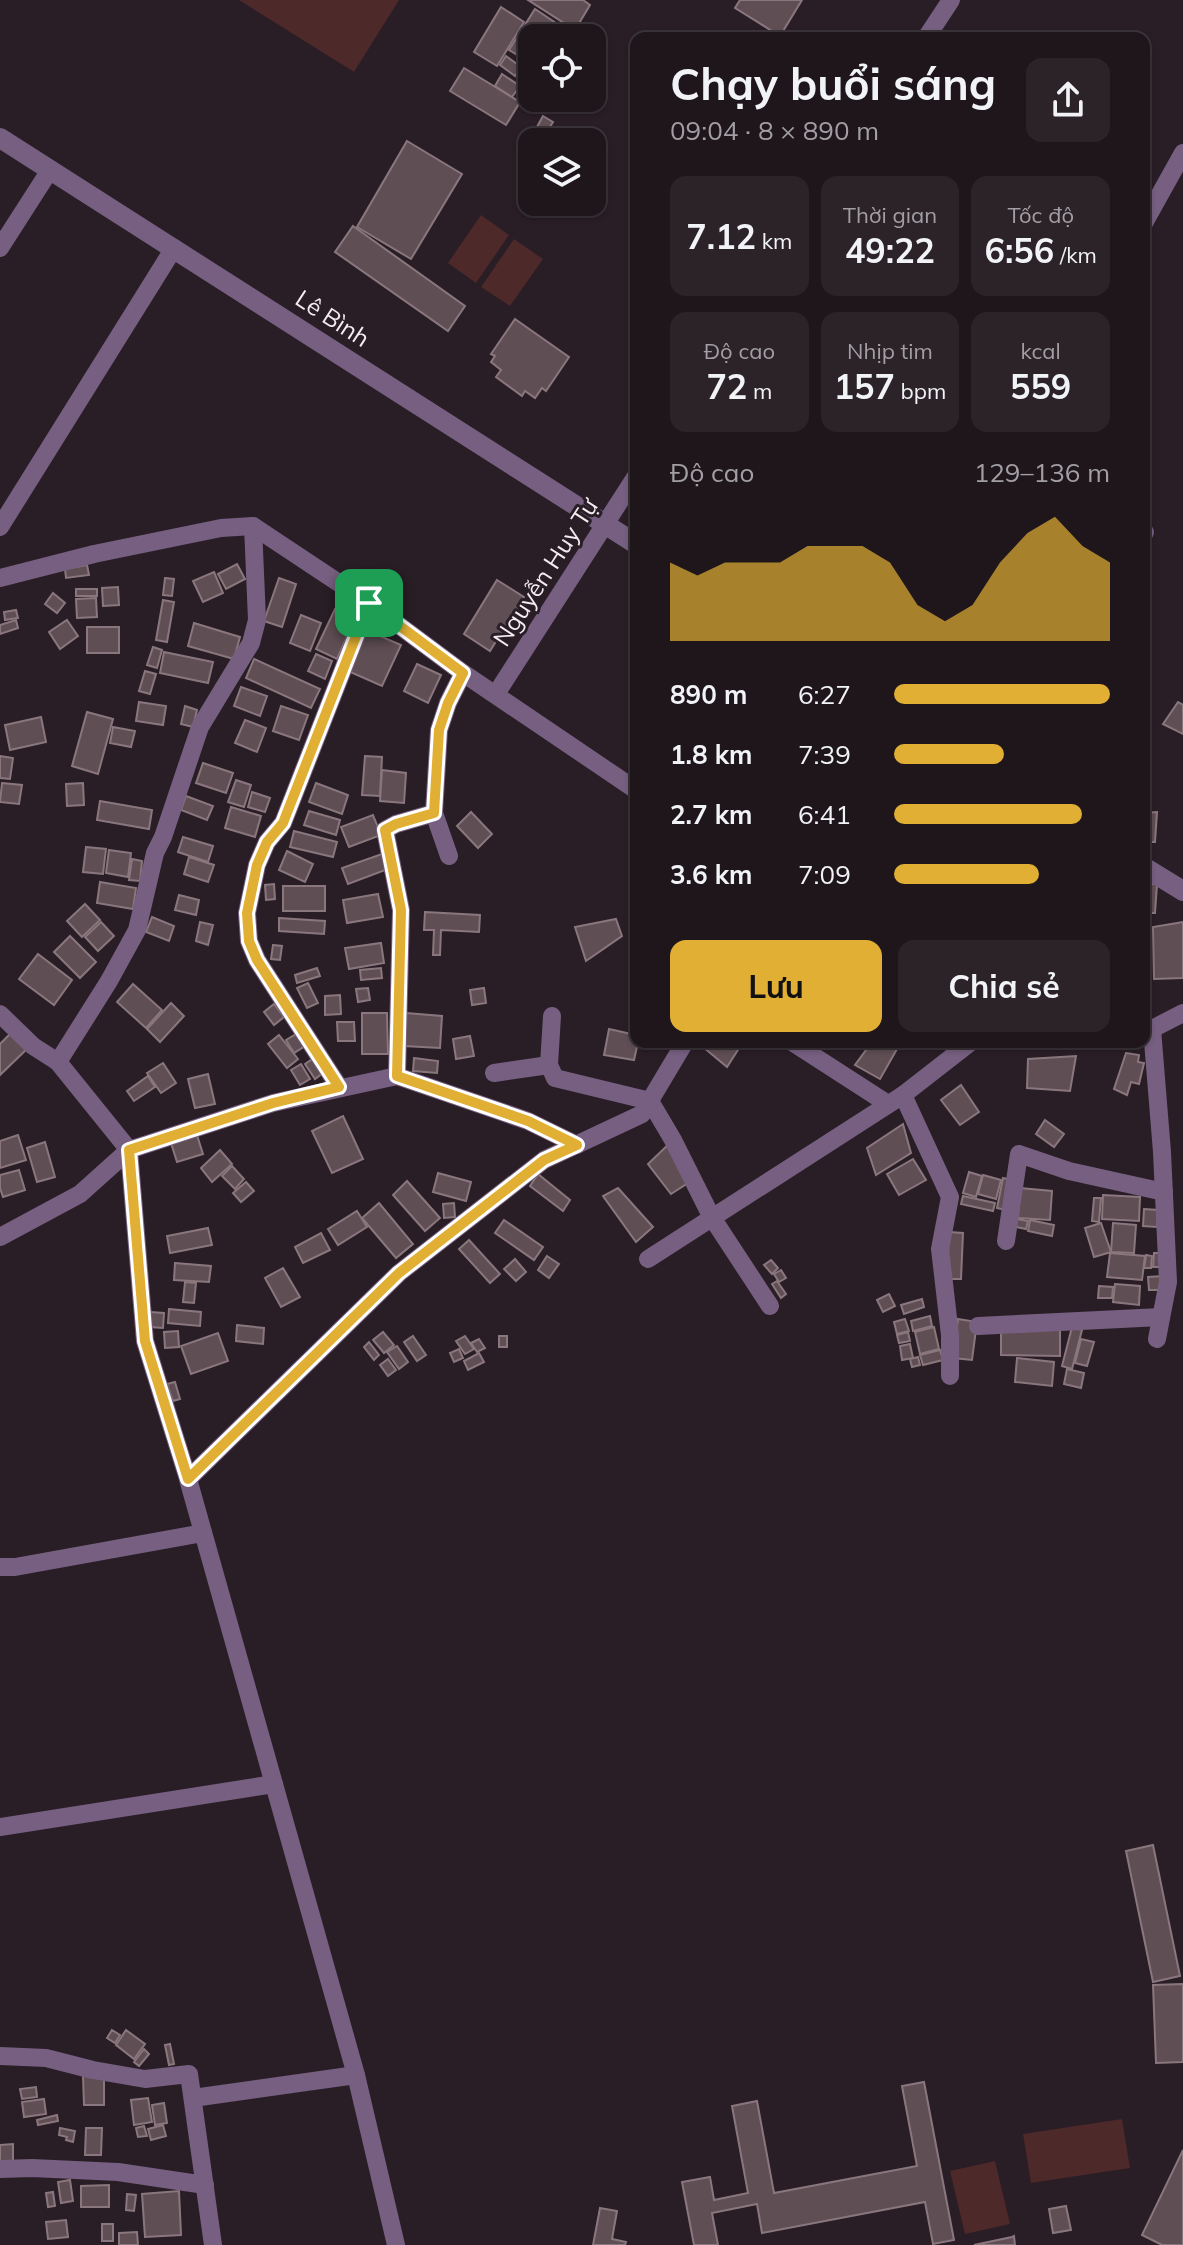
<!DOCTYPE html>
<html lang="vi">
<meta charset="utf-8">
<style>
body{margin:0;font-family:Mulish,sans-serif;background:#2c2329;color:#f1f3f6;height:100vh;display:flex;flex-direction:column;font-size:30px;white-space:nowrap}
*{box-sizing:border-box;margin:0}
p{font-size:26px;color:#a19fa3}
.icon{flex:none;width:44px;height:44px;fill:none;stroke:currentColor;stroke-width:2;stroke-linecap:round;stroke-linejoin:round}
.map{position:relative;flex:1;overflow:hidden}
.details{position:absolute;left:630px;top:32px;width:520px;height:1016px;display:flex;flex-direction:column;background:#1f161c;border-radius:16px;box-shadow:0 2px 6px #0004,0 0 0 2px #3c353b}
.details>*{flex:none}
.tools{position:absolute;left:518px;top:24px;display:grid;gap:16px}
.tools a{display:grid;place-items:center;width:88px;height:88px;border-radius:16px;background:#1f161c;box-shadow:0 2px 6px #0004,0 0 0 2px #3c353b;font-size:40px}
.pin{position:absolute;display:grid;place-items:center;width:68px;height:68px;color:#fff;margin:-34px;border-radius:16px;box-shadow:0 4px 12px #0006}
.round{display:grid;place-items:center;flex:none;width:84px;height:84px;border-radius:16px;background:#2c2329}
.summary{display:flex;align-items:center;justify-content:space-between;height:136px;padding:0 40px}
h1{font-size:44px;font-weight:700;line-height:60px}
.stats{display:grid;grid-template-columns:repeat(3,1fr);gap:12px;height:136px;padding:8px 40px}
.stats div{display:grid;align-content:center;border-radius:16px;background:#2c2329;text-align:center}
.stats b{font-size:34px;font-weight:700}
.stats small{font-size:22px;font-weight:400}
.stats p{font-size:22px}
.chart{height:224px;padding:16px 40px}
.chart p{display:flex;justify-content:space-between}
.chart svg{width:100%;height:144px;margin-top:8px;fill:#e1af34;opacity:.7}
.primary-button{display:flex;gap:16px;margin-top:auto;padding:16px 40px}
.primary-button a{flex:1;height:92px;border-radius:16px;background:#e1af34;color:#111;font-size:32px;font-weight:700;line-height:92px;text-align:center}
.primary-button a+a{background:#2c2329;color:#f1f3f6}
ul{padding:0 40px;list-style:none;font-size:26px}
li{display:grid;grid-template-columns:128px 96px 1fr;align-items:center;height:60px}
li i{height:20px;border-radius:10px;background:#e1af34}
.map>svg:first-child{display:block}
.garden{fill:#4d2929}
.building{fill:#5f4e53;stroke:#8a777d;stroke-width:2}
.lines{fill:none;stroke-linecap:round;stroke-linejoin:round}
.minor{stroke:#765f80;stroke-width:18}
.tertiary{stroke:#765f80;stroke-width:20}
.route-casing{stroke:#fff;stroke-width:16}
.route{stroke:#e1af34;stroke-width:10}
.labels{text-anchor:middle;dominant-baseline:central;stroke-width:6;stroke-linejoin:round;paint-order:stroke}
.street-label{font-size:24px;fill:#f5ecf2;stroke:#291d26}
</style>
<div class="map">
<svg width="1183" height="2245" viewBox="0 0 1183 2245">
<rect width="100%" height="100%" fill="#291d26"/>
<g class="garden">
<polygon points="239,0 399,0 354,72"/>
<polygon points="481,215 509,235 476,283 448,263"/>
<polygon points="514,239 543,259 510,306 481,287"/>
<polygon points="1122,2119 1130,2168 1031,2183 1023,2134"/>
<polygon points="995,2161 1010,2224 965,2234 950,2171"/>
</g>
<g class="building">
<polygon points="528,0 583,0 590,5 575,30"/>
<polygon points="740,0 802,0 780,36 735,8"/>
<polygon points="501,7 524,22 497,66 474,52"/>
<polygon points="535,9 562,27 555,38 532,38 532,64 509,50"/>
<polygon points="506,56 521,67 515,76 500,65"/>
<polygon points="464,68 520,102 506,125 450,91"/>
<polygon points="502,74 520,86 512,97 495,86"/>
<polygon points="543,116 553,122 546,133 537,127"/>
<polygon points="407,141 462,174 411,259 357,227"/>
<polygon points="353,226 465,306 448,331 335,252"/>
<polygon points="515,319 569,357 546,391 542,388 535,398 525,391 522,396 496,377 501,370 491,362 495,356 491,354"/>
<polygon points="237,564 245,579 226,589 218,574"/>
<polygon points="87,565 89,575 66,578 65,569"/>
<polygon points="214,572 223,593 203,602 193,581"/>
<polygon points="165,578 174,579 172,596 163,595"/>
<polygon points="279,578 296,584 282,627 264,621"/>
<polygon points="497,580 524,597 490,651 464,634"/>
<polygon points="118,587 119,605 103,606 102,588"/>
<rect x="76" y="589" width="21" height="7"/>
<polygon points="53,593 65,603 57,613 45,604"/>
<polygon points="96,598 97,617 77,618 76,599"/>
<polygon points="163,600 174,602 167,642 156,640"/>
<polygon points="335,609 355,619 337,659 316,649"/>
<polygon points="16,610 18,618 5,620 4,612"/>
<polygon points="301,615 321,623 310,651 290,643"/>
<polygon points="16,620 18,628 0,634 0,625"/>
<polygon points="67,620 78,636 60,649 49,632"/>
<polygon points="194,623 240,637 234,659 188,646"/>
<rect x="87" y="627" width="32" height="26"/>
<polygon points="366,630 401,645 382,686 348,671"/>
<polygon points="153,647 162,650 157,668 147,665"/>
<polygon points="164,652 213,662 208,683 160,673"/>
<polygon points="316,654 332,661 325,679 308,671"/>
<polygon points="254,659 320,689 311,708 246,678"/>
<polygon points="417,664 441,675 428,703 404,691"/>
<polygon points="145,671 156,674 150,694 139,691"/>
<polygon points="241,687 267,696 260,716 234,706"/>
<polygon points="139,702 166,706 163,725 136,721"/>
<polygon points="1178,702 1183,705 1183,734 1163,724"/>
<polygon points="185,706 197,710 193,727 181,724"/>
<polygon points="281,706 308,715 299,740 273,731"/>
<polygon points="87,712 113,719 98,774 72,766"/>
<polygon points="41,717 46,742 10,750 5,725"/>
<polygon points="245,720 266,728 257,752 235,743"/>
<polygon points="113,727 135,731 131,747 110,743"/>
<polygon points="0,756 13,758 10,779 0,778"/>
<polygon points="365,756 382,757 380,796 362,795"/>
<polygon points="203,763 233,773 226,793 196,783"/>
<polygon points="382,770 406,773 404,803 380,801"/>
<polygon points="236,780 251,785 244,807 228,802"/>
<polygon points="2,783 22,785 19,804 0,802"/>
<polygon points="83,783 84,805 67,806 66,784"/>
<polygon points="316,783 348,795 342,814 309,802"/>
<polygon points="252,792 270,798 265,812 248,807"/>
<polygon points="186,796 213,806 207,820 181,810"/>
<polygon points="100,801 152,810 149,829 97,820"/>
<polygon points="231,807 261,816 255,837 225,828"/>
<polygon points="309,811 340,820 336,835 304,825"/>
<polygon points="471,812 492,834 478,848 457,826"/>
<polygon points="1157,812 1155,842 1144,842 1144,813"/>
<polygon points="373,815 381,835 349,847 341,827"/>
<polygon points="294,831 337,842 333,857 290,847"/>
<polygon points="183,837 213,846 208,862 178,852"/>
<polygon points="86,847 106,849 103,874 83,872"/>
<polygon points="109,850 131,853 128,877 106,873"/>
<polygon points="287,851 313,864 305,882 279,870"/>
<polygon points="382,854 388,869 348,884 342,868"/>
<polygon points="189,857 214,865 208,882 184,874"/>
<polygon points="132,859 142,861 140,881 129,880"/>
<polygon points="100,882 136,888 133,909 97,903"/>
<polygon points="274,884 275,899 266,900 265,885"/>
<polygon points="1144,884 1157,884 1155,913 1144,913"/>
<rect x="283" y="886" width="42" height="25"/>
<polygon points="378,894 383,917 347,923 343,900"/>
<polygon points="179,895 199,900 196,915 175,910"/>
<polygon points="85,904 100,920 82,937 67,921"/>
<polygon points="425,912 480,915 479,932 441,930 440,955 433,955 434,930 424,930"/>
<polygon points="152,917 174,926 169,941 146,932"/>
<polygon points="279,918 325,921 324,934 279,931"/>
<polygon points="616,919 622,936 586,961 575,927"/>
<polygon points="101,922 114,936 98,951 85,937"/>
<polygon points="200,922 213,925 208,945 196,941"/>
<polygon points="1183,922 1183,978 1154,979 1153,927"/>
<polygon points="70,936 96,962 80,978 54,952"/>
<polygon points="381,943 384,963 349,969 345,948"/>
<polygon points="273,945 282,946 280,960 271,959"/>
<polygon points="38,954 72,980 54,1005 19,979"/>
<polygon points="317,968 320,976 297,983 295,975"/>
<polygon points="381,968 382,978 361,980 360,970"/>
<polygon points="308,983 318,1003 307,1008 297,988"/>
<polygon points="133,984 162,1010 146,1028 117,1002"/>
<polygon points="368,988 370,1000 358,1002 356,989"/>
<polygon points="484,988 486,1003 472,1005 470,990"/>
<polygon points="340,995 341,1014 325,1015 325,996"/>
<polygon points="171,1003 184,1016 160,1042 147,1029"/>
<polygon points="274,1004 284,1017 274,1025 264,1012"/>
<polygon points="362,1013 387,1013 388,1054 362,1054"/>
<polygon points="406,1013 442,1016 440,1048 404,1046"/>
<polygon points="337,1022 354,1022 355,1041 338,1041"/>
<polygon points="609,1029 636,1035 636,1042 638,1042 634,1060 604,1055"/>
<polygon points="13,1031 28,1048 0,1075 0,1044"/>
<polygon points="296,1034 305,1046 294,1053 286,1040"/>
<polygon points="279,1035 298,1059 287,1068 268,1044"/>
<polygon points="470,1036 474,1056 456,1059 453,1039"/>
<polygon points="697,1042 743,1042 727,1067"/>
<polygon points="872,1042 901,1042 880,1079 855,1065"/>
<polygon points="1126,1053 1139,1055 1138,1062 1144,1063 1139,1084 1131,1082 1127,1095 1114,1089"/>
<polygon points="1076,1056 1070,1091 1027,1088 1028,1059"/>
<polygon points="314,1058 323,1073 315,1079 305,1064"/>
<polygon points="414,1058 438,1061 437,1073 413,1071"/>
<polygon points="163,1063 176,1083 161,1093 147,1073"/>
<polygon points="301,1064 310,1079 300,1085 291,1070"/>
<polygon points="208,1074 215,1104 195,1108 188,1079"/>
<polygon points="148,1076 155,1087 134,1101 127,1091"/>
<polygon points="961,1085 979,1112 960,1125 941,1100"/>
<polygon points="343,1116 363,1159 332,1173 312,1131"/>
<polygon points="1045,1120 1064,1134 1054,1147 1036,1134"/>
<polygon points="903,1124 911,1153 876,1175 867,1148"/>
<polygon points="18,1135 26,1160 0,1168 0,1141"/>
<polygon points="197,1135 203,1154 177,1162 171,1143"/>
<polygon points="673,1140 691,1181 671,1194 648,1164"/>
<polygon points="45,1142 55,1177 37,1182 27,1148"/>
<polygon points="220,1150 232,1164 212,1182 201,1168"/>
<polygon points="913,1159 926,1180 899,1195 887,1174"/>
<polygon points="232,1166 244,1179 235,1189 222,1176"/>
<polygon points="19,1170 25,1190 3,1197 0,1188 0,1175"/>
<polygon points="969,1172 982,1176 976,1197 963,1193"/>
<polygon points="438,1173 471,1182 466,1201 433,1192"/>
<polygon points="538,1174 570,1200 563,1211 530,1186"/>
<polygon points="983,1175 1001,1180 996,1199 978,1194"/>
<polygon points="1003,1178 1013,1180 1006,1210 997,1208"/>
<polygon points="407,1181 440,1218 425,1231 393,1195"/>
<polygon points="246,1182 254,1191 241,1202 233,1193"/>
<polygon points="618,1188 653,1227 636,1242 603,1196"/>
<polygon points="1020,1188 1052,1191 1050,1220 1018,1218"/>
<polygon points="1103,1195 1140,1197 1139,1221 1102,1219"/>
<polygon points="963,1196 995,1203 993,1211 961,1204"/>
<polygon points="1094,1198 1101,1198 1099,1222 1092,1221"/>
<polygon points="379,1203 413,1244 396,1258 362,1218"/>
<polygon points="454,1203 455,1217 444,1218 443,1204"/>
<polygon points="1144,1209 1158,1210 1157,1227 1143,1226"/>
<polygon points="357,1211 367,1227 338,1245 328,1229"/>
<polygon points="1017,1219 1028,1221 1026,1229 1016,1227"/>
<polygon points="504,1220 543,1247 534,1260 495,1233"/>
<polygon points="1030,1220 1054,1225 1052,1236 1028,1231"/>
<polygon points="1101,1223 1111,1252 1094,1257 1085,1228"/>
<polygon points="1113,1223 1136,1225 1134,1253 1111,1252"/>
<polygon points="208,1228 212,1245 170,1253 167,1236"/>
<polygon points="949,1232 963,1233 961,1279 947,1279"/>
<polygon points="321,1233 330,1250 303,1263 295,1247"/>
<polygon points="469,1240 500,1274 490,1283 459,1249"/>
<polygon points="1110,1253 1145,1256 1142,1280 1107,1277"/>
<polygon points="1154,1253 1162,1253 1161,1267 1153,1267"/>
<polygon points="1146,1255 1152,1256 1151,1268 1144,1268"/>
<polygon points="547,1256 559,1264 549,1278 538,1270"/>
<polygon points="515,1259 526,1272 516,1281 504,1269"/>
<polygon points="771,1260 778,1268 772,1274 764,1265"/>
<polygon points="175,1263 211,1266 209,1282 174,1280"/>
<polygon points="283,1268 300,1297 281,1307 265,1278"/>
<polygon points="781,1270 786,1278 779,1282 774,1274"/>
<polygon points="1163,1276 1163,1290 1149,1290 1148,1277"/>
<polygon points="777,1281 786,1294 781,1298 772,1284"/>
<polygon points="185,1282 196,1283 194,1303 183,1302"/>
<polygon points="1115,1284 1140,1286 1139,1305 1113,1302"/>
<polygon points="1099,1286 1113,1287 1112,1298 1098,1298"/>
<polygon points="889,1294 895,1306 883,1312 877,1300"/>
<polygon points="922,1299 924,1307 904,1314 901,1305"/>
<polygon points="169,1309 201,1312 200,1326 168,1323"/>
<polygon points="150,1312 164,1313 163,1328 149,1327"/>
<polygon points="930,1316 932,1326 913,1331 911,1321"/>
<polygon points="905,1319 909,1331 897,1334 894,1322"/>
<polygon points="958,1319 977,1322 972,1360 953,1358"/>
<polygon points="237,1325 264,1328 263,1344 236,1341"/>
<polygon points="934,1327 939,1349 920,1354 915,1332"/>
<polygon points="1072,1327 1082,1330 1072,1369 1062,1366"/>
<polygon points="1001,1330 1060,1330 1060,1356 1001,1355"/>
<polygon points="178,1331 179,1347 165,1348 164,1332"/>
<polygon points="383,1332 394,1345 384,1353 373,1340"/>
<polygon points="908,1332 910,1341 899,1343 897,1335"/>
<polygon points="218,1333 228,1361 191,1374 181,1346"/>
<polygon points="413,1336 426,1355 417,1361 404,1342"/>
<polygon points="465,1336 474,1349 465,1354 456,1341"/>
<rect x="499" y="1336" width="8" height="11"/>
<polygon points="479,1339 485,1348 477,1352 471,1343"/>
<polygon points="1081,1339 1094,1342 1087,1366 1075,1363"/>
<polygon points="369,1342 379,1355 374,1360 364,1347"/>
<polygon points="910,1344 913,1358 902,1360 900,1346"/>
<polygon points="397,1346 408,1362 399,1369 387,1352"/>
<polygon points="459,1349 463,1358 454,1362 450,1353"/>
<polygon points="940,1350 943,1360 923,1365 920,1355"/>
<polygon points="479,1353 484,1362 468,1370 464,1361"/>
<polygon points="918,1357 920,1365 912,1367 910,1359"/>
<polygon points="1017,1358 1054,1362 1052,1386 1015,1382"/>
<polygon points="388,1359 396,1370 388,1376 380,1365"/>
<polygon points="1067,1369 1084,1373 1081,1388 1064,1384"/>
<polygon points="175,1382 180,1399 173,1401 167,1384"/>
<polygon points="1153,1845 1180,1976 1153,1982 1126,1851"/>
<polygon points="1183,1984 1183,2062 1156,2063 1153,1985"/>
<polygon points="112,2030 120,2035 115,2043 107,2038"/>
<polygon points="126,2030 145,2044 134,2059 116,2045"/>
<polygon points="170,2044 174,2064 169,2065 165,2045"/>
<polygon points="144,2049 149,2054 139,2066 134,2062"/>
<polygon points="104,2075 104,2105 84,2105 83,2076"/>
<polygon points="924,2082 954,2240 933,2244 925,2202 762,2233 757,2204 712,2213 718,2245 694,2245 682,2182 710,2177 714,2200 748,2193 732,2106 757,2101 774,2193 917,2166 902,2086"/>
<polygon points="36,2087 37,2097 22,2099 20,2089"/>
<polygon points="148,2098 152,2122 134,2125 131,2100"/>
<polygon points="44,2099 46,2114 24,2117 22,2102"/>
<polygon points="164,2103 167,2123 155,2125 152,2105"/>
<polygon points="57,2115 58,2121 38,2125 37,2120"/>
<polygon points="163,2125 166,2136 151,2140 148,2129"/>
<polygon points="144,2126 147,2136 138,2137 136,2128"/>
<polygon points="60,2128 75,2131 73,2142 66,2140 67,2137 59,2135"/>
<polygon points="86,2128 102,2128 101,2155 85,2155"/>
<polygon points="13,2144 13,2164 0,2164 0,2145"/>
<polygon points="1183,2150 1183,2245 1162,2245 1142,2235"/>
<polygon points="70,2180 73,2201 61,2203 58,2182"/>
<polygon points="109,2185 109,2207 81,2207 81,2186"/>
<polygon points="179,2191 181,2235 145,2237 142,2194"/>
<polygon points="53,2192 55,2206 48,2207 46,2193"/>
<polygon points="127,2194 136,2195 134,2211 126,2210"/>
<polygon points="1066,2206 1071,2230 1053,2233 1049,2209"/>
<polygon points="600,2208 617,2211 612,2239 626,2242 625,2245 593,2245"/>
<polygon points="66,2220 68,2237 48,2239 46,2222"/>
<rect x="102" y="2224" width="11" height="17"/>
<polygon points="137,2232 138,2245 119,2245 119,2233"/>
<polygon points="1014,2236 1015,2245 974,2245 1012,2237"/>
</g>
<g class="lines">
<g class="minor">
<polyline points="926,38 951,0"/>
<polyline points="1144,223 1183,153"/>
<polyline points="0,248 50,170"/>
<polyline points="253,526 257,620 251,643 200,727 163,837 155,853 137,930 109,981 58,1062 129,1150 145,1341 188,1479 356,2075 396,2245"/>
<polyline points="0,527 174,248"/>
<polyline points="1144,534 1145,532"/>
<polyline points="0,578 94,554 221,528 253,526 369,603 463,673 636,790"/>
<polyline points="496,694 636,476"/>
<polyline points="449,856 434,813 439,730 448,703 463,673"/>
<polyline points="0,1014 33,1046 58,1062"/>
<polyline points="552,1016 549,1065 555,1078 650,1101 673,1140 711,1216 770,1306"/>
<polyline points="1152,1029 1162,1152 1168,1282 1157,1339"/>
<polyline points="1144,1030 1152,1029 1183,1013"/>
<polyline points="792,1042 888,1104"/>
<polyline points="494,1073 549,1065"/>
<polyline points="397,1076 401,910 385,830 396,824 434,813"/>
<polyline points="339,1087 257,960 249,941 247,913 257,865 267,842 283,823 369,603"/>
<polyline points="903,1095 950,1197 940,1249 950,1335 950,1376"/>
<polyline points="0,1237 80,1194 129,1150 273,1103 397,1076 528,1121 577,1145"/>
<polyline points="1006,1241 1019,1154 1069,1171 1164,1192"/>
<polyline points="648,1259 903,1095 971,1042"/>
<polyline points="978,1326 1161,1317"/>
<polyline points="188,1479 399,1273 544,1160 642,1114 685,1042"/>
<polyline points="0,1567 15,1567 203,1533"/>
<polyline points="0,1827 274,1784"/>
<polyline points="0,2056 46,2058 93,2070 145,2079 189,2074 213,2245"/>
<polyline points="193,2098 356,2075"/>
<polyline points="0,2169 32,2168 118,2172 205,2185"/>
</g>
<g class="tertiary">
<polyline points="0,138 636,544"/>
<polyline points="1144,867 1183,891"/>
</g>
</g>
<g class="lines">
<defs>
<polygon id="route" points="369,603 463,673 448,703 439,730 434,813 396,824 385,830 401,910 397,1076 528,1121 577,1145 544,1160 399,1273 188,1479 145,1341 129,1150 273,1103 339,1087 257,960 249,941 247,913 257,865 267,842 283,823"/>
</defs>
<use href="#route" class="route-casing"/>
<use href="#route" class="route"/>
</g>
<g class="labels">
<g class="street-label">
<text transform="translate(333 318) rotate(33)">Lê Bình</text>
<text transform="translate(545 572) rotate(-57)">Nguyễn Huy Tự</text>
</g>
</g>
</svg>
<div class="tools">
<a><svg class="icon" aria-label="locate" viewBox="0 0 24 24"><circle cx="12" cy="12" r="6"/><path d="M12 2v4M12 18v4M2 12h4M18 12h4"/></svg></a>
<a><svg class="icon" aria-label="layers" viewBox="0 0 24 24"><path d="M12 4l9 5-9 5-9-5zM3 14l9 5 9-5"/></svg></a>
</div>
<div class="pin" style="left:369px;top:603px;background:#1e9e55"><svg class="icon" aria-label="arrive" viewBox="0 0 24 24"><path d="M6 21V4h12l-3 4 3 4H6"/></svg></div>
<section class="details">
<div class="summary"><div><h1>Chạy buổi sáng</h1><p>09:04 · 8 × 890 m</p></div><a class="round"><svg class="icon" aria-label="share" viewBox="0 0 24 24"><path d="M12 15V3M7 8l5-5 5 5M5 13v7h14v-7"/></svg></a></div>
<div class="stats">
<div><b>7.12<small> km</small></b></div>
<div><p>Thời gian</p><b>49:22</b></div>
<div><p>Tốc độ</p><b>6:56<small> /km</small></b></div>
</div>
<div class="stats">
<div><p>Độ cao</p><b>72<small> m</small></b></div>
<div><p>Nhịp tim</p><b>157<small> bpm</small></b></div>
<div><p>kcal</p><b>559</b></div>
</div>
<div class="chart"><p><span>Độ cao</span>129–136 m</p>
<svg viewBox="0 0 160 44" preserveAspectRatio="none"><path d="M0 44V20L10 24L20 20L30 20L40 20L50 15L60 15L70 15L80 20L90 33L100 38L110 33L120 20L130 11L140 6L150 15L160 20V44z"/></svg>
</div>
<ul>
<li><b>890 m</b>6:27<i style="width:100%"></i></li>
<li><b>1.8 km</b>7:39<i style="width:51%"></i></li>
<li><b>2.7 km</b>6:41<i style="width:87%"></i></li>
<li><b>3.6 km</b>7:09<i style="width:67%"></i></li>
</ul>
<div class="primary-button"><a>Lưu</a><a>Chia sẻ</a></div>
</section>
</div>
